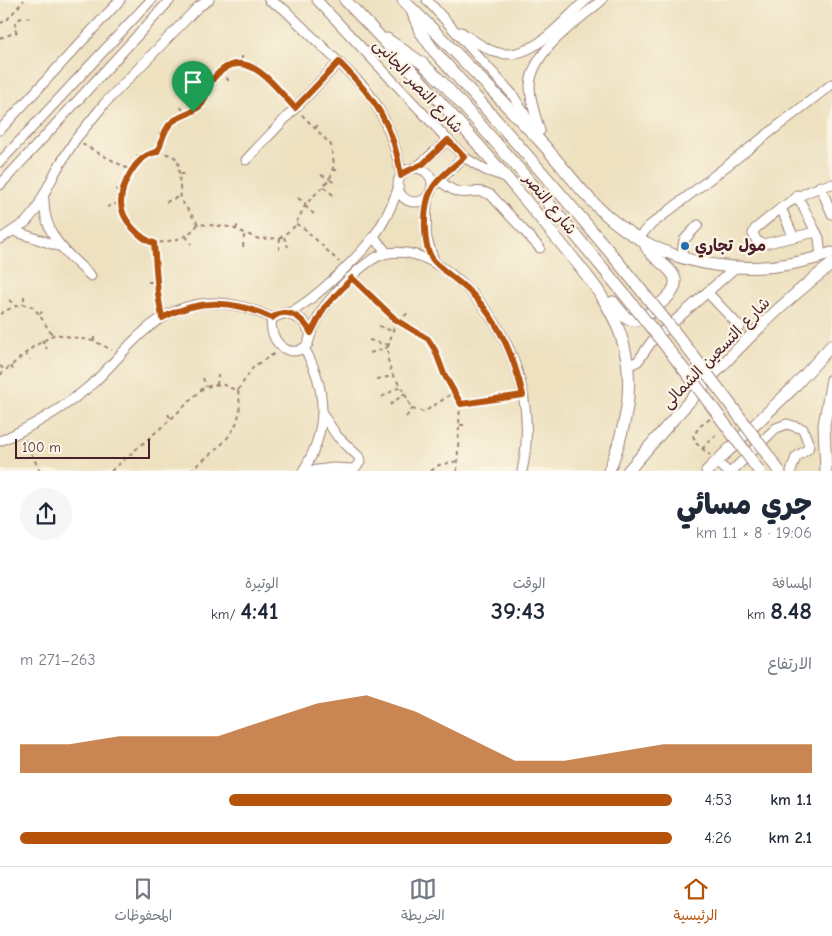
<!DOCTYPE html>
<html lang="ar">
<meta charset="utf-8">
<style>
body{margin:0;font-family:"Comic Neue","Playpen Sans Arabic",sans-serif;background:#f6f6f7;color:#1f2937;direction:rtl;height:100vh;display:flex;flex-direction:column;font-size:19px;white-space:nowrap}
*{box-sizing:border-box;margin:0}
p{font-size:16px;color:#747a83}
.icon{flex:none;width:28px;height:28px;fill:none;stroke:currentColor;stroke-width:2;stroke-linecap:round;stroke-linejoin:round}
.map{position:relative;height:471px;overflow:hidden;direction:ltr}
.side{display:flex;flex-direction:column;background:#fff;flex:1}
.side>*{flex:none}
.scale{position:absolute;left:15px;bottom:12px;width:135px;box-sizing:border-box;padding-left:5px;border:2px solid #4a1f2b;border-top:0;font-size:14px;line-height:18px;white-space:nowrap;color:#4a1f2b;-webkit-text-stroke:4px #fcf5e5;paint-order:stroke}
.pin{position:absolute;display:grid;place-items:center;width:42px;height:42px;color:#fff;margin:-51px -21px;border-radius:50% 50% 50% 0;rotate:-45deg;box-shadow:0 0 5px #0007}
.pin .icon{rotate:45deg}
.round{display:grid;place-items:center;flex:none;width:52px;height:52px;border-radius:26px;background:#f6f6f7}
.summary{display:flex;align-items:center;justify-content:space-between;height:85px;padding:0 20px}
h1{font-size:28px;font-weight:800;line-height:38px}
.stats{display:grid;grid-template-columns:repeat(3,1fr);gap:8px;height:85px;padding:5px 20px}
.stats div{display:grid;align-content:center}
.stats b{font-size:25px;font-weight:800}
.stats small{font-size:14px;font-weight:400}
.stats p{font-size:14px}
.chart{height:140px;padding:10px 20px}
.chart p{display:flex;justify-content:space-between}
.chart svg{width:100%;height:90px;margin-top:5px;fill:#b45309;opacity:.7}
ul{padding:0 20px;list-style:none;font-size:16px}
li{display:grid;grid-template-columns:80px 60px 1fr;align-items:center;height:38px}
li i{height:12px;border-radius:6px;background:#b45309}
.menu{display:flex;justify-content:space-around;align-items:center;height:70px;border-top:1px solid #e0e1e3;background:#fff;font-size:14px;color:#747a83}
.menu a{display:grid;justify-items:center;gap:2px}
.menu .active{color:#b45309}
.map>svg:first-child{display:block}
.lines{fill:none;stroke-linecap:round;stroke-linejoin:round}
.minor-casing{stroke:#9c8076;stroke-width:11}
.major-casing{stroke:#9c8076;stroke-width:13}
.path{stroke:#9c8076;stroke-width:2;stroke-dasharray:4 4;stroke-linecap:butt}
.minor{stroke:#fff;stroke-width:9}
.major{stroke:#fff;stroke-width:11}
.major-bridge-casing{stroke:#9c8076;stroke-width:13;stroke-linecap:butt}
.major-bridge{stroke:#fff;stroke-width:11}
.route-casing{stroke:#fff;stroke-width:10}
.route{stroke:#b45309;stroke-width:6}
.poi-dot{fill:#1f6fb2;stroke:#fcf5e5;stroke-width:2}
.labels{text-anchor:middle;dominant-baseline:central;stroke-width:4.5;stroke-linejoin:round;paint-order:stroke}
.street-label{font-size:16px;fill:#4a1f2b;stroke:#fcf5e5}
.poi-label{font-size:16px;font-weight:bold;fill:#4a1f2b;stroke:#fcf5e5;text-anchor:start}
</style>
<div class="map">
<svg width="832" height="471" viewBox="0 0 832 471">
<rect width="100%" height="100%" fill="#fcf5e5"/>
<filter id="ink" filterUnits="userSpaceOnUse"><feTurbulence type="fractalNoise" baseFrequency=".02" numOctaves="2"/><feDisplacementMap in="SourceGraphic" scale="10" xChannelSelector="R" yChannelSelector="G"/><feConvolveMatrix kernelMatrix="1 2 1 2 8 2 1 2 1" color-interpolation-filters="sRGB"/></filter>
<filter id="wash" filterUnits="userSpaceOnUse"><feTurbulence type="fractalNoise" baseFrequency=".0096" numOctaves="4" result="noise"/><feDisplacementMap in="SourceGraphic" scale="20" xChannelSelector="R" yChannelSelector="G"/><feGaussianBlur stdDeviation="1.12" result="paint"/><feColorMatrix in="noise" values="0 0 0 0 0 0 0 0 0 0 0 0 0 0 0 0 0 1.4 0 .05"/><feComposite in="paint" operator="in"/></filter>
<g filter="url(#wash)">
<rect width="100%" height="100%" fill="#ede1c0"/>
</g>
<g filter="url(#ink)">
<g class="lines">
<defs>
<g id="minor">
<path d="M269 0 284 9 365 88C385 115 396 143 401 176"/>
<polyline points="317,0 464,157 485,170 506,177"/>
<polyline points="427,0 512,94 536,132"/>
<path d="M461 32C472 39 483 48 495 52 531 64 562 21 586 0"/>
<polyline points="0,130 120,0"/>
<path d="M540 131C536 117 530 102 530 86 532 50 577 22 602 0"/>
<polyline points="246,160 339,62"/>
<polyline points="0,162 151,0"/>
<polyline points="416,168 448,140"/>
<circle cx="415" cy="185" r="17"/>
<path d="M439 180C466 204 469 184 491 195L540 248"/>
<polyline points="436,184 464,157"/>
<polyline points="0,185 170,0"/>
<polyline points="820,186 832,214"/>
<polyline points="797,195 819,238 821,257"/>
<polyline points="427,197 426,236 434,261"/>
<path d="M44 199C43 235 67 254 91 276"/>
<polyline points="781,208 794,238"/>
<polyline points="14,231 58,246"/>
<path d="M816 232 763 244 757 241 753 234 755 229C780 208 800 191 832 184"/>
<polyline points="374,237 387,253"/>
<polyline points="0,239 26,222 36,210 57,169 75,140 105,103 198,7 209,0"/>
<polyline points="638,239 648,227 832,84"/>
<polyline points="681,258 684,240 698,225"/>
<polyline points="707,292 740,327"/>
<path d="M285 313 302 320 311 333 308 344C290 363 267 340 272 318Z"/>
<path d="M289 313C313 301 358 258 374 236 385 222 392 205 398 189"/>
<path d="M311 333C315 325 318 317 323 309 335 292 367 256 388 253 411 249 433 260 451 274 509 321 538 397 522 471"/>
<polyline points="628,366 638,361 652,341 736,267"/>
<path d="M0 441C33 426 63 409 91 385 109 369 124 349 142 333 182 297 225 295 272 318"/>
<polyline points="717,462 727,471"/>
<path d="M303 471C328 431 328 389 304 348"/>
<polyline points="310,471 333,468 354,469 360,462 359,457 337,436 323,415"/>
<polyline points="732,471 776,428 787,424 803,429 809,445 808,449 796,457 791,471"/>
</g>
<g id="major">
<path d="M345 0C416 74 485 149 549 229 578 265 612 299 624 346 635 389 625 430 609 471"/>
<path d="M403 0C450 45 495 94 540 141 564 167 584 197 611 219 673 271 757 279 832 253"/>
<polyline points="412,11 420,31 434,51"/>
<polyline points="387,39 422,63"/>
<path d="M613 302 626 318C636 323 643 319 651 312 657 306 666 300 671 293 688 270 649 262 645 243"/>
<path d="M628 471C690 400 757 321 832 264"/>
<polyline points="707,471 792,389 832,345"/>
<polyline points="826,471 824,425 832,379"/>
</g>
</defs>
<use href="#minor" class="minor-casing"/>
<use href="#major" class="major-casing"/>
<g class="path">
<polyline points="0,23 6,21 24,0"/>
<polyline points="17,33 14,27 17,20 24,17 32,18"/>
<polyline points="0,38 17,32"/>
<polyline points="242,56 242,64"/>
<polyline points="225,62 229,68"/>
<path d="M242 64 259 70 331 145 334 164 330 179 306 204 294 227 280 238 259 239 230 227 198 224C191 234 182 239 169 241 163 242 156 244 150 242 137 237 121 217 121 203 122 183 136 156 157 152 163 142 162 131 172 122 181 114 194 114 201 104 205 99 206 92 208 86 214 74 229 64 242 64Z"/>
<polyline points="254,67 259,61"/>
<polyline points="222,71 230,83"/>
<polyline points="203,83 208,87"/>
<polyline points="276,89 281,85"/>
<polyline points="201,106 205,113"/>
<polyline points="181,107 185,115"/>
<polyline points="315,128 319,124"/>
<polyline points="159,132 163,135"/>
<polyline points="82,144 130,170"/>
<polyline points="158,151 173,156 178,160 181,200 198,224"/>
<polyline points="137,156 141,159"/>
<polyline points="333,170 338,170"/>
<polyline points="180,174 186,174"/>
<polyline points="321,175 330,179"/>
<polyline points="330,180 337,184"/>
<polyline points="324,187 333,195"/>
<polyline points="116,189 123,193"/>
<polyline points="298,198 306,204"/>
<polyline points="166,202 181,196"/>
<polyline points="305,206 316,216"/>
<polyline points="107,207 121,202"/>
<polyline points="296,224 305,229 339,262"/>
<polyline points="124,225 128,221"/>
<polyline points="236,229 238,224"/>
<polyline points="186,236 191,244"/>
<polyline points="284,237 288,247"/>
<polyline points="155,243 161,310"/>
<polyline points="243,247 244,236 247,234"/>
<polyline points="279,250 280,238"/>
<polyline points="148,282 158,282"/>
<polyline points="357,283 398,321 428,339 435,350 444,374 461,404"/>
<polyline points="24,296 24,304"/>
<polyline points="9,300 16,306"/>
<path d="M0 314C35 294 33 308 52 334"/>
<polyline points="39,314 44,311"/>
<polyline points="396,320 388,347 388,360 392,374 403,390 412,409 424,412 459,389"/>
<polyline points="398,321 408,313"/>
<polyline points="379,326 392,331"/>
<polyline points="42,340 47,349"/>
<polyline points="369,340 389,345"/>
<polyline points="94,341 94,334"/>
<polyline points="25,353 30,360"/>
<polyline points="370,353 388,347"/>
<polyline points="441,365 448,362"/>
<polyline points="0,366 6,371"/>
<polyline points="11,366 14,372"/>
<polyline points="0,375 33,347 55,334 94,341 112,350"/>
<polyline points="203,378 206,387"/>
<polyline points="377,379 393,376"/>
<polyline points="217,385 218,375"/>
<polyline points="238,390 254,366 277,352"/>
<polyline points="382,397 401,386"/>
<polyline points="390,405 405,393"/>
<polyline points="168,414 171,419"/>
<polyline points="406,417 412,409"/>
<polyline points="710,419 700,426 693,436 697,444 710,455"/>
<polyline points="460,425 467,425"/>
<polyline points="24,439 40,471"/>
<polyline points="702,449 718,433"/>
<path d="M111 471 171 419 202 389 212 385H224L238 391C247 432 218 447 190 471"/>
<polyline points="431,471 439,465 458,461"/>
<polyline points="457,471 460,405 463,403 472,404 514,396"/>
</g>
<use href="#minor" class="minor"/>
<use href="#major" class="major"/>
<defs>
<g id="major-bridge">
<path d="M434 51C556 185 674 323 779 471"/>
<path d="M422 63 442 82C554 207 662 334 759 471"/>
</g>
</defs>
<use href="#major-bridge" class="major-bridge-casing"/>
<use href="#major-bridge" class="major-bridge"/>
</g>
</g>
<g class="lines" filter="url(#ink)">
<defs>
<path id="route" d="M339 62C375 98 394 125 401 176L405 172 423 164 448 140 464 157C455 166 438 177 432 189 423 204 421 248 435 262 446 274 463 283 475 297 501 325 514 358 523 395L461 404 444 374 435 350 428 339 396 320 352 278 324 308 311 333C304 319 287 305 272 318 235 300 200 298 162 318L158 294 154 243C140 239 121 219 121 203 121 184 136 155 157 152 163 142 162 131 172 122 182 114 194 114 202 104 207 97 207 87 213 79 244 40 274 86 295 108Z"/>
</defs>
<use href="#route" class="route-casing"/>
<use href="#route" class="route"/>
</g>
<circle class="poi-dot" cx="685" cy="246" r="5"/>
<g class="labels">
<g class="street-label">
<text transform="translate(418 86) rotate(47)">شارع النصر الجانبى</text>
<text transform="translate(550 204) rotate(51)">شارع النصر</text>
<text transform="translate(716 353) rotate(-46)">شارع التسعين الشمالى</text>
</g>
<g class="poi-label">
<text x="695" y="246">مول تجاري</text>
</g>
</g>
</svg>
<div class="scale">100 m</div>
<div class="pin" style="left:193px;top:112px;background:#1e9e55"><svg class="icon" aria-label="arrive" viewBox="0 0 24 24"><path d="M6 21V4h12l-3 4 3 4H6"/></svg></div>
</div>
<section class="side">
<div class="summary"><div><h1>جري مسائي</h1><p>19:06 · 8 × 1.1 km</p></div><a class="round"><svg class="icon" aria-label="share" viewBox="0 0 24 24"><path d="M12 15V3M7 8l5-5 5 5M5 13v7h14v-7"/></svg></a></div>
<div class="stats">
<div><p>المسافة</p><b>8.48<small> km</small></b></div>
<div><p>الوقت</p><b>39:43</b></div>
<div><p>الوتيرة</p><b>4:41<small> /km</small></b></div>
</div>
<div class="chart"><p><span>الارتفاع</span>263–271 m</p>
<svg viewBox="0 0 160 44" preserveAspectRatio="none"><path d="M0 44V30L10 30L20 26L30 26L40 26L50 18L60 10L70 6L80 14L90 26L100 38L110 38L120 34L130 30L140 30L150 30L160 30V44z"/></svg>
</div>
<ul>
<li><b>1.1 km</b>4:53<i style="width:68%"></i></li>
<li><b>2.1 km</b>4:26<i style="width:100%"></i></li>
</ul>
</section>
<nav class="menu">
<a class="active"><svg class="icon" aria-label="home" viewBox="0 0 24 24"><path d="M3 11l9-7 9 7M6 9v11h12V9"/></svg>الرئيسية</a>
<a><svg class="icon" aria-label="map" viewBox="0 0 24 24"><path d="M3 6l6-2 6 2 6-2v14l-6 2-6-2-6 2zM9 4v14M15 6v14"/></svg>الخريطة</a>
<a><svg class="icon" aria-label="saved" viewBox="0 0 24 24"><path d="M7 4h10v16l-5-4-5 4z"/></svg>المحفوظات</a>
</nav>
